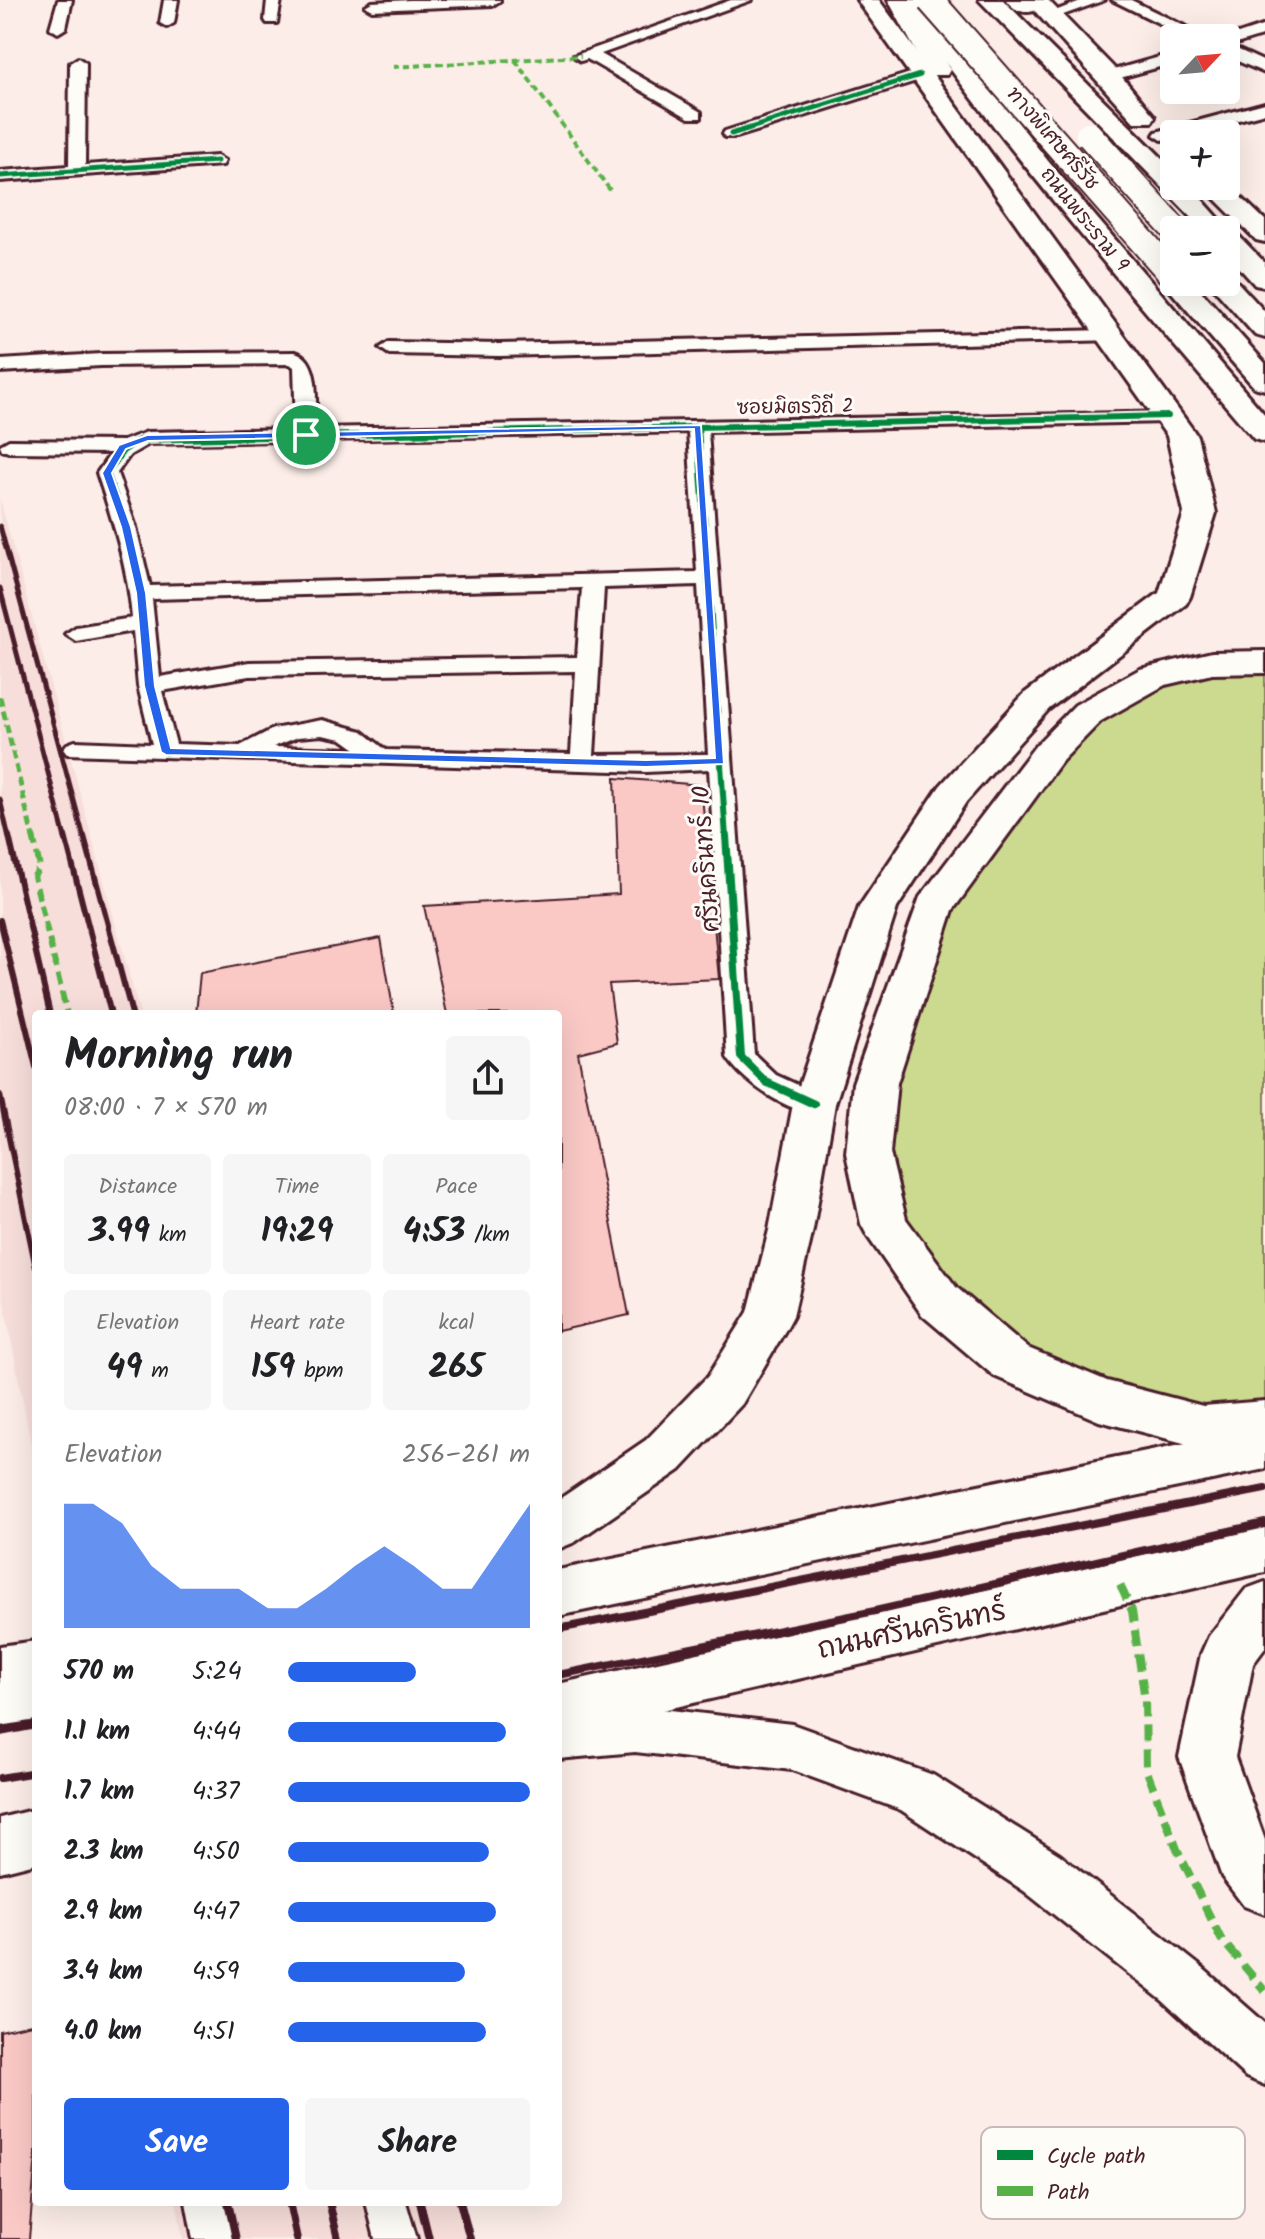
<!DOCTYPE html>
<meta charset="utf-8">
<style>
body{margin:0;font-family:Kalam,"Playpen Sans Thai",sans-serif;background:#f6f6f6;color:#202124;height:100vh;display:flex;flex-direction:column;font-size:30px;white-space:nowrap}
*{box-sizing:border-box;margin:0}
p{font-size:26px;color:#757577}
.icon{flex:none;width:44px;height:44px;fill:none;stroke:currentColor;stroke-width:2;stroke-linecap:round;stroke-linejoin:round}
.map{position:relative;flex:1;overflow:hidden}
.panel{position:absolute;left:32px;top:1010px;width:530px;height:1196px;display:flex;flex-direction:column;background:#fff;border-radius:8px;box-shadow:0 8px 32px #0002}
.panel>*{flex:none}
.needle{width:52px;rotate:64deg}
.fabs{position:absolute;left:1160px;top:24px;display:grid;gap:16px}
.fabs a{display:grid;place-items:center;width:80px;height:80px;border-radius:8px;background:#fff;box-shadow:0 8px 32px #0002;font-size:40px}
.pin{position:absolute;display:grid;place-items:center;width:68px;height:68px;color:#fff;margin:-34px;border:4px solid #fff;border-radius:50%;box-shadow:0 2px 8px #0007}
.round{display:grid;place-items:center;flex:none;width:84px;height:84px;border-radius:8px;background:#f6f6f6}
.summary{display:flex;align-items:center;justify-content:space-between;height:136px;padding:0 32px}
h1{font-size:44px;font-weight:600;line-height:60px}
.figures{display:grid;grid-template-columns:repeat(3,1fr);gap:12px;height:136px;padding:8px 32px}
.figures div{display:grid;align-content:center;border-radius:8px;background:#f6f6f6;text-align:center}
.figures b{font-size:34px;font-weight:600}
.figures small{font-size:22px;font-weight:400}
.figures p{font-size:22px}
.chart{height:224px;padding:16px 32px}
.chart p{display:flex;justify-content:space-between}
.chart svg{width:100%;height:144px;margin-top:8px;fill:#2563eb;opacity:.7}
.button{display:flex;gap:16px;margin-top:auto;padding:16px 32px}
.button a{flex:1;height:92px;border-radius:8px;background:#2563eb;color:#fff;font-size:32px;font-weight:600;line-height:92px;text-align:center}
.button a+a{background:#f6f6f6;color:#202124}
ul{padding:0 32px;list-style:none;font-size:26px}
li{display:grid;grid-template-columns:128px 96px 1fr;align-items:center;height:60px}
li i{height:20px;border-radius:10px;background:#2563eb}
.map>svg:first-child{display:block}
.built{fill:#f7deda}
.green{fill:#cbda8e;stroke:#8a7c5c;stroke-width:2}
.building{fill:#fac9c6;stroke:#4a1f2b;stroke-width:2}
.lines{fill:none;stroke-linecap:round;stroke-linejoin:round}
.minor-casing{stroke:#4a1f2b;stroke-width:6}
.secondary-casing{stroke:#4a1f2b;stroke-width:6}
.primary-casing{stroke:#4a1f2b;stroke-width:6}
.motorway-casing{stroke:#4a1f2b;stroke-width:6}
.minor{fill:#fdfcf7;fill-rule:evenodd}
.secondary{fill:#fdfcf7;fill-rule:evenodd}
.primary{fill:#fdfcf7;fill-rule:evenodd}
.motorway{fill:#fdfcf7;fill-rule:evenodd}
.rail-far2{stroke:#4a1f2b;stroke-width:5}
.rail-far1{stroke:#4a1f2b;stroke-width:6}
.rail{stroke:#4a1f2b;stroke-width:8}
.motorway-bridge-casing{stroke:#4a1f2b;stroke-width:30;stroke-linecap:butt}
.motorway-bridge{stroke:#fdfcf7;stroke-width:26}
.quiet-far3{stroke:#57b146;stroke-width:4;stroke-dasharray:7 4;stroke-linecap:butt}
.quiet-far2{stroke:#57b146;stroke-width:5;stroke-dasharray:9 5;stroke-linecap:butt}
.quiet-far1{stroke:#57b146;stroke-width:6;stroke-dasharray:12 6;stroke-linecap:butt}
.quiet{stroke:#57b146;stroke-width:8;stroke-dasharray:16 8;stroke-linecap:butt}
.cycleway-far2-casing{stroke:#fdfcf7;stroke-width:8}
.cycleway-far1-casing{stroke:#fdfcf7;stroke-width:10}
.cycleway-casing{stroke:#fdfcf7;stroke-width:13}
.cycleway-far2{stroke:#00873e;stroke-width:5}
.cycleway-far1{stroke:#00873e;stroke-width:6}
.cycleway{stroke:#00873e;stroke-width:8}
.route{fill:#2563eb;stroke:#fff;stroke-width:2;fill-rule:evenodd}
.labels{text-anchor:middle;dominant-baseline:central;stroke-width:6;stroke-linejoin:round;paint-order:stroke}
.far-street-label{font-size:20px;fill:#4a1f2b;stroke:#fdfcf7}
.street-label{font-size:24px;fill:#4a1f2b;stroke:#fdfcf7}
.near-street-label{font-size:28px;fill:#4a1f2b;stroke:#fdfcf7}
.key{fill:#fdfcf7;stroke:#c7baba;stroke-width:2}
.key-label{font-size:22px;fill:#4a1f2b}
</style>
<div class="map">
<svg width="1265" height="2239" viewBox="0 0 1265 2239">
<rect width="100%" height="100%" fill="#fcede8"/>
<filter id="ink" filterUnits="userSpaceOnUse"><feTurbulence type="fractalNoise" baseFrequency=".0125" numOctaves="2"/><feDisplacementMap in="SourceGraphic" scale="16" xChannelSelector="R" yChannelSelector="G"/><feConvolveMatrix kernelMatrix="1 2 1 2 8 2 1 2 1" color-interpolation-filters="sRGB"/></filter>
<g filter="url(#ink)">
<g class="built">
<polygon points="0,499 140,1014 36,1014 36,1471 0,1281"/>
<polygon points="176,2202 463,2202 473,2239 183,2239"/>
</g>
<polygon class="green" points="1265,662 1265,1422 1011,1362 884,1224 875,1083 934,907 1049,753 1153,677"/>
<g class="building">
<polygon points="615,778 701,785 719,979 609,984 617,1043 578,1053 629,1315 558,1331 558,1014 447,1014 424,906 619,894"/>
<polygon points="381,938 394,1014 196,1014 200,973"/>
<polygon points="36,2023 36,2154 29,2239 0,2239 0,2031"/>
</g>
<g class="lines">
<defs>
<g id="minor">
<polygon points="58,0 72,0 66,28 58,33 50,28"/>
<polygon points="164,0 178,0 174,23 167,27 160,23"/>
<polygon points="267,0 281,0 277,23 267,23 265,20"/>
<polygon points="410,0 500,0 500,1 493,5 372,10 365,6 372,2"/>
<polygon points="731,0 752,0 601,54 701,112 701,118 689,118 587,59 581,61 573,56"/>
<polygon points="1083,0 1105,0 1052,19 1045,15"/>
<polygon points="1112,0 1131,0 1209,38 1189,38"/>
<polygon points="1265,25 1265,35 1230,46 1265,62 1265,73 1226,56 1226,38"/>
<polygon points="1174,53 1174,63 1109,81 1101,76 1103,73"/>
<polygon points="78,58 86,63 85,165 217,156 225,161 223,165 0,181 0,171 69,166 70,63"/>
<polygon points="920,70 928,75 926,78 737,137 725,137 723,134 725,131"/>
<polygon points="1265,103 1265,113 1185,134 1174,134 1174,137 1162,140 1154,135 1156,132"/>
<polygon points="1110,330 1119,336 1117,340 500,356 389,354 380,348 389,342 500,344"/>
<path d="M295 352C322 359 315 406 316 428L1175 412 1178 416 1175 420 1168 422 708 432 754 1054 776 1075 824 1097 828 1104 824 1111C796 1120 741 1081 727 1057L709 769 646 772 67 754 63 749 67 744 75 741 152 744 138 686 133 631 76 641 65 634 76 627 132 618C128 568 113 521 97 473L111 453 9 452 2 450 0 445 9 440 123 441 147 432 296 429 294 367 290 364 101 366 0 372V360L101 354ZM688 432 697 572 150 586 136 527 117 473 130 455 149 444ZM698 585 708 754 594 755 604 588ZM582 588 577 657 249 662 160 677 152 599ZM576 671 571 754 386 750 362 731 322 720 273 729 240 746 176 744 162 691 249 676ZM322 735 342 739 356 749 273 747 298 737Z"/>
<polygon points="186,2202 226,2202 235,2239 193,2239"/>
<polygon points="366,2202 406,2202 417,2239 375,2239"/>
</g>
<polygon id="secondary" points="635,1706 792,1724 933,1775 1060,1855 1199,1965 1265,2023 1265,2085 1246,2077 1163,2001 1024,1891 901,1810 792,1770 635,1752 558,1759 558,1713"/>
<g id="primary">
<polygon points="857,0 879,0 1193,430 1197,436 1216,513 1190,597 1186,604 1049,709 966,802 897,908 835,1104 813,1230 793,1316 786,1329 742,1404 680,1470 575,1542 558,1549 558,1500 646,1440 708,1376 748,1312 769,1230 793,1104 859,907 940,786 1025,693 1159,593 1184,513 1167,436"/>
<path d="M901 0H923L1048 161 1265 415V442L1254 439C1133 296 1008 155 901 0Z"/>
<polygon points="979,0 1003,0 1174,170 1174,186 1190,186 1230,231 1235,232 1265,263 1265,287 1255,285 1226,253 1226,230 1204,230"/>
<polygon points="1025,0 1048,0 1117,71 1155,117 1152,122 1134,122"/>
<polygon points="1226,183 1265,220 1265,242 1256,240 1202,186 1226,186"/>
<polygon points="1265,1427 1265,1469 558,1616 558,1570"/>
<polygon points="1265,1528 1265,1572 558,1734 558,1684"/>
<polygon points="36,1641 36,1720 0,1726 0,1646"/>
<polygon points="36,1809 36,1863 0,1872 0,1818"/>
</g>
<g id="motorway">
<polygon points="888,0 912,0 950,70 947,75 929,75"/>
<path d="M1006 0H1033L1038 6 1034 11C1022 14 1014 10 1006 0Z"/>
<polygon points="1174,274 1174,282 1193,282 1265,363 1265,390 1254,387 1168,288 1164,282"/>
<polygon points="1226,274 1232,276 1265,312 1265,338 1255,335 1208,282 1226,282"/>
<polygon points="1265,651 1265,673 1212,674 1165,685 1101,721 1062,761 953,910 897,1083 890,1153 906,1219 956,1287 1028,1348 1107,1381 1203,1406 1265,1401 1265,1443 1203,1448 1099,1421 994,1376 922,1315 868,1237 861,1224 846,1153 853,1083 920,897 1036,745 1075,705 1140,669 1212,652"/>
<polygon points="1265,1582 1265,1648 1253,1664 1235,1757 1265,1840 1265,1914 1244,1906 1222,1877 1179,1757 1201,1654 1209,1636 1246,1589"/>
</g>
</defs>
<use href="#minor" class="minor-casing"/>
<use href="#secondary" class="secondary-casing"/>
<use href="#primary" class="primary-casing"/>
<use href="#motorway" class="motorway-casing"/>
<use href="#minor" class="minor"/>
<use href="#secondary" class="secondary"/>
<use href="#primary" class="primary"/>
<use href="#motorway" class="motorway"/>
<g class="rail-far2">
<polyline points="0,526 84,838"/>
<polyline points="0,588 65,838"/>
<polyline points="0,799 9,838"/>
</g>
<g class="rail-far1">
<polyline points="9,836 50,1014"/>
<polyline points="65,836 111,1014"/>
<polyline points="84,836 132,1014"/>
<polyline points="0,920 36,1067"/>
<polyline points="0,1095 36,1268"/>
</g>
<g class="rail">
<polyline points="558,1629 1265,1489"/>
<polyline points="558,1675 875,1611 1265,1523"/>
<polyline points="0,1732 36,1725"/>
<polyline points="0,1778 36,1772"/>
<polyline points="228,2202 236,2239"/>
<polyline points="289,2202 297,2239"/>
<polyline points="329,2202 338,2239"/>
<polyline points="420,2202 429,2239"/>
<polyline points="460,2202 470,2239"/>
</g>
<defs>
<g id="motorway-bridge">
<polyline points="930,0 1174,277"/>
<polyline points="1089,135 1175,230"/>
</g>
</defs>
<use href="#motorway-bridge" class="motorway-bridge-casing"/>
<use href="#motorway-bridge" class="motorway-bridge"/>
<g class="quiet-far3">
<polyline points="515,60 610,190"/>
<polyline points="393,67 581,56"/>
</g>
<polyline class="quiet-far2" points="0,697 33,838"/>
<polyline class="quiet-far1" points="33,836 40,867 34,876 67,1014"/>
<polyline class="quiet" points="1120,1585 1132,1611 1145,1700 1146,1769 1177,1849 1221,1939 1265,1991"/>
<defs>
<g id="cycleway-far2">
<polyline points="731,134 920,75"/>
<polyline points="0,176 217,161"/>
</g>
<g id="cycleway-far1">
<polyline points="698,427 726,838"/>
<polyline points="166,752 149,686 141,593 126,527 107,473 123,451 139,440 1168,416"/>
</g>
<polyline id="cycleway" points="726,836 741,1057 766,1082 814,1104"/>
</defs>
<use href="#cycleway-far2" class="cycleway-far2-casing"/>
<use href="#cycleway-far1" class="cycleway-far1-casing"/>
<use href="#cycleway" class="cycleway-casing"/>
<use href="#cycleway-far2" class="cycleway-far2"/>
<use href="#cycleway-far1" class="cycleway-far1"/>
<use href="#cycleway" class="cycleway"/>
</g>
</g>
<path class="route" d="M701 425 724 764 646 767 166 755 161 752 144 686 136 593 121 527 102 473 119 445 147 435ZM694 429 715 758 646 760 171 748 155 686 146 593 131 527 112 473 126 449 148 441Z"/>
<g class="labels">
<g class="far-street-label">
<text transform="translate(1052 139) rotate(49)">ทางพิเศษศรีรัช</text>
<text transform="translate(1084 220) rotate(51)">ถนนพระราม 9</text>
<text transform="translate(795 408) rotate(-1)">ซอยมิตรวิถี 2</text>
</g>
<g class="street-label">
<text transform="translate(707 859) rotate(-94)">ศรีนครินทร์ 10</text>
</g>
<g class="near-street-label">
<text transform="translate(912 1631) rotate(-12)">ถนนศรีนครินทร์</text>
</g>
</g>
<rect x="981" y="2127" width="264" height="92" rx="12" class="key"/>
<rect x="997" y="2150" width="36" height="10" fill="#00873e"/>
<rect x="997" y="2186" width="36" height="10" fill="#57b146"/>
<g class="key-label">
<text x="1047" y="2163">Cycle path</text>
<text x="1047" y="2199">Path</text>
</g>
</svg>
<div class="fabs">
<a><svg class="needle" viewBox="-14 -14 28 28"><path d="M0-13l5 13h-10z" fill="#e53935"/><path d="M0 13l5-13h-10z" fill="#757577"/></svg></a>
<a>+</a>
<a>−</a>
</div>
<div class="pin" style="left:306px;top:435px;background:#1e9e55"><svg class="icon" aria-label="arrive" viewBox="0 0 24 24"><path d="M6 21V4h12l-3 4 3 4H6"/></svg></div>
<section class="panel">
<div class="summary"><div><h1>Morning run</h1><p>08:00 · 7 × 570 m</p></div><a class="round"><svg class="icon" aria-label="share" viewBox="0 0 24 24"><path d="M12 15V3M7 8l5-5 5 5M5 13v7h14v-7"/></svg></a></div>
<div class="figures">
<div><p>Distance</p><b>3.99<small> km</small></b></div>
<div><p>Time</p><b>19:29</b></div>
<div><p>Pace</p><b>4:53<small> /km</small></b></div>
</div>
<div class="figures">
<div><p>Elevation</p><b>49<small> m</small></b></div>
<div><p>Heart rate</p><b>159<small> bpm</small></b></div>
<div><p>kcal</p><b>265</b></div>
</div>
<div class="chart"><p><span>Elevation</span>256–261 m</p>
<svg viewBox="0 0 160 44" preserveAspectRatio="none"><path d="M0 44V6L10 6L20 12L30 25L40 32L50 32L60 32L70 38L80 38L90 32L100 25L110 19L120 25L130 32L140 32L150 19L160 6V44z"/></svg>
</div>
<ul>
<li><b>570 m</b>5:24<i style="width:53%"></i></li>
<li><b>1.1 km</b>4:44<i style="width:90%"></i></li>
<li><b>1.7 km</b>4:37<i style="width:100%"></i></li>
<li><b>2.3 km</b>4:50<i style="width:83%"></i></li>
<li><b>2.9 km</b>4:47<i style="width:86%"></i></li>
<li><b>3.4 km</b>4:59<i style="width:73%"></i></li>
<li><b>4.0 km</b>4:51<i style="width:82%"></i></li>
</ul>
<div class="button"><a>Save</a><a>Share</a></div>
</section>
</div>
